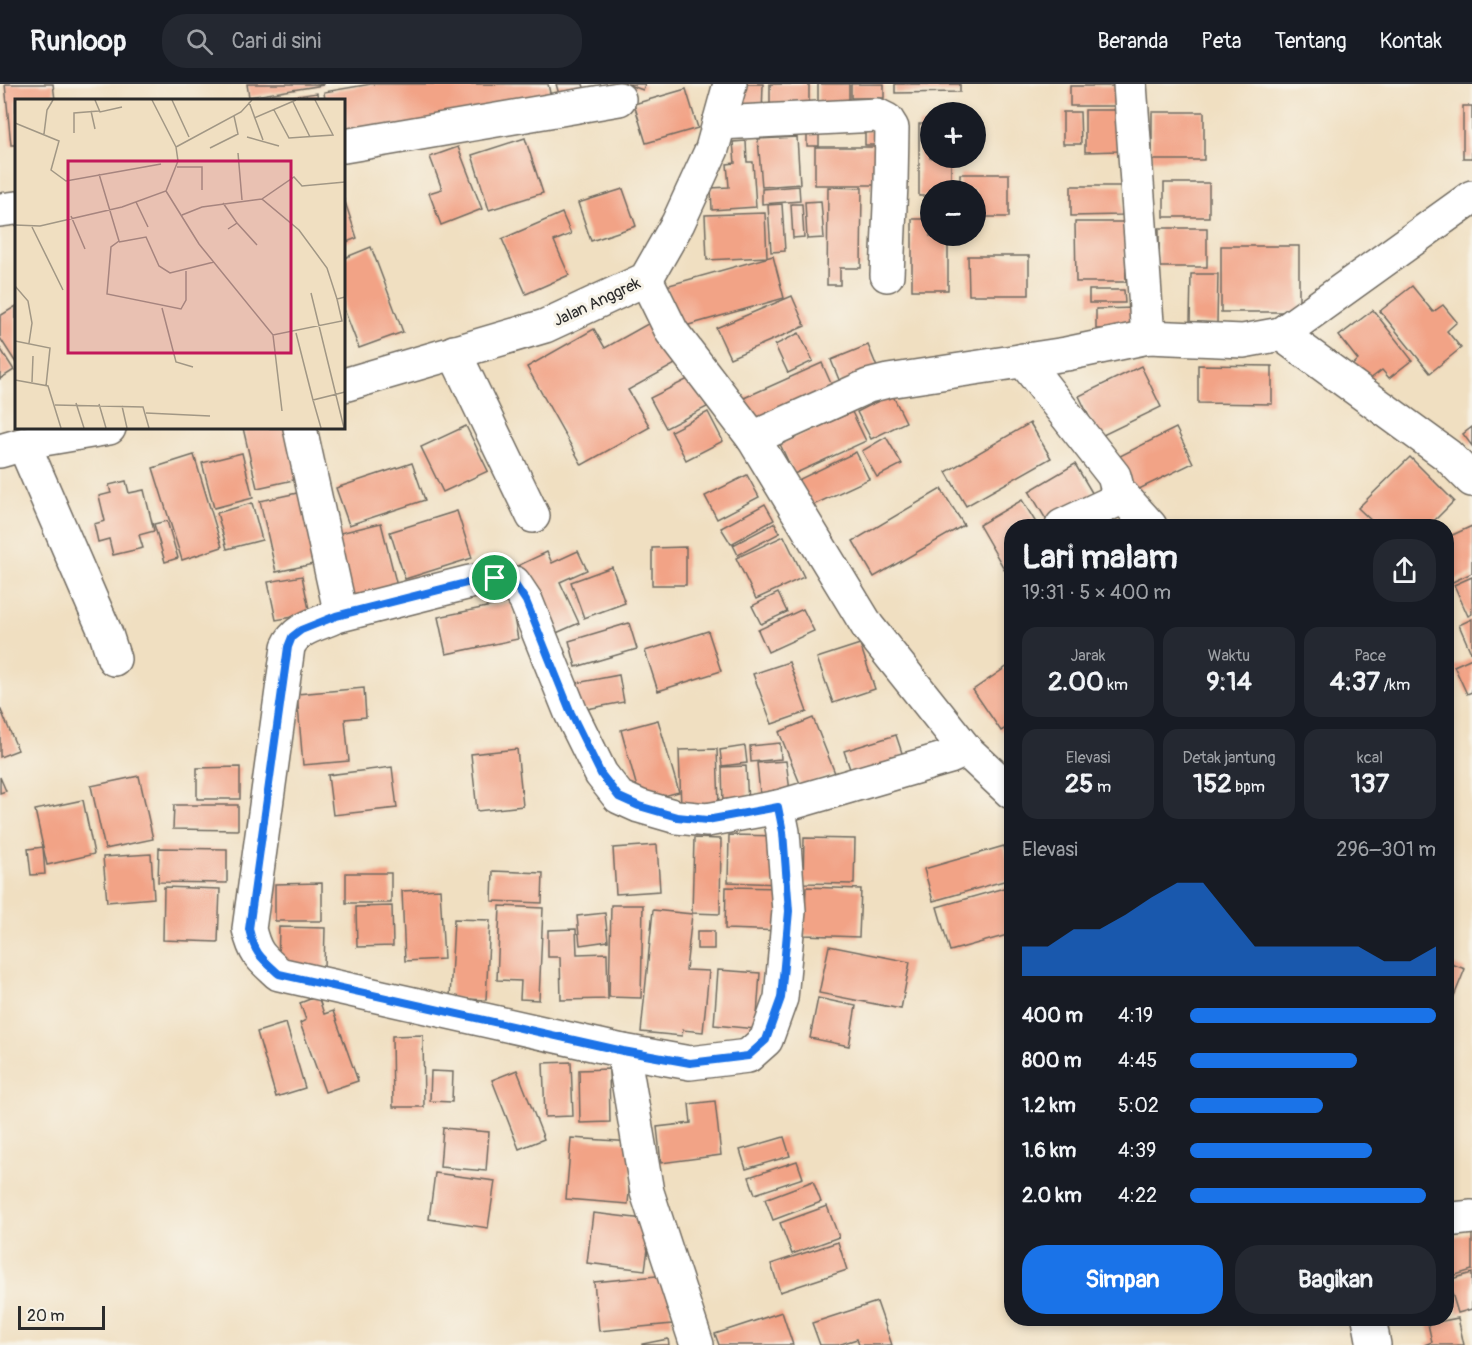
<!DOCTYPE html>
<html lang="id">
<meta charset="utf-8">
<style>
body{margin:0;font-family:Pangolin,sans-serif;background:#242831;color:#f1f3f6;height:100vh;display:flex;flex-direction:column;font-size:22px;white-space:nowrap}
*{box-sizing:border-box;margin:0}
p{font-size:20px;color:#9ea1a6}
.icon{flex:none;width:33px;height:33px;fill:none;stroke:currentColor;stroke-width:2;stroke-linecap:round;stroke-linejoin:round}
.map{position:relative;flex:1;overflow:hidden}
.details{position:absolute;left:1004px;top:435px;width:450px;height:807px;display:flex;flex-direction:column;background:#171b24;border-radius:24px;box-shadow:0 3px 9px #0003}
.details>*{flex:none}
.fabs{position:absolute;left:920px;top:18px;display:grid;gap:12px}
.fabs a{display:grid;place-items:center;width:66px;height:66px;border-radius:50%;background:#171b24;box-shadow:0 3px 9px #0003;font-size:30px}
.scale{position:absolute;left:18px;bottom:15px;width:87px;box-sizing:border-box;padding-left:6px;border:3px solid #2b2b2b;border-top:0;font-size:16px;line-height:21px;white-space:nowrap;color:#2b2b2b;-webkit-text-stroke:4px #f7f3e8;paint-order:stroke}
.pin{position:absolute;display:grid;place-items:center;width:51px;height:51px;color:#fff;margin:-26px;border:3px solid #fff;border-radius:50%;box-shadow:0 2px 6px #0007}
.round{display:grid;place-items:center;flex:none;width:63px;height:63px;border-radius:24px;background:#242831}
.summary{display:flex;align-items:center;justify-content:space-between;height:102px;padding:0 18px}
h1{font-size:33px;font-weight:700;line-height:45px}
.metrics{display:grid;grid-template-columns:repeat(3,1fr);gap:9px;height:102px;padding:6px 18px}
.metrics div{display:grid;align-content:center;border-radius:15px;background:#242831;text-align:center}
.metrics b{font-size:26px;font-weight:700}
.metrics small{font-size:16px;font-weight:400}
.metrics p{font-size:16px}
.chart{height:168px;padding:12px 18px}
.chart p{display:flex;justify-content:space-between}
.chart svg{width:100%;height:108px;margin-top:6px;fill:#1a73e8;opacity:.7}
.primary-button{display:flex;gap:12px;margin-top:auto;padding:12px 18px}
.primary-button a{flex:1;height:69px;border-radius:24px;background:#1a73e8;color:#fff;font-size:24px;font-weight:700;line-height:69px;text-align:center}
.primary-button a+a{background:#242831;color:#f1f3f6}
ul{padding:0 18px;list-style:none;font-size:20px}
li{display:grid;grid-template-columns:96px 72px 1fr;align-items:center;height:45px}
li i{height:15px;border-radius:8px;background:#1a73e8}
header{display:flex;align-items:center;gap:36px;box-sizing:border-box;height:84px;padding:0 30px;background:#171b24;border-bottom:2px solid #363941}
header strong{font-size:28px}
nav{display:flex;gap:33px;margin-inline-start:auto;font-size:21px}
.search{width:420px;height:54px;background:#242831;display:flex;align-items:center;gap:15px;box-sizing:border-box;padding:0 21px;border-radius:24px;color:#9ea1a6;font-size:22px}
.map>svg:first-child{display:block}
.building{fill:#f2a386}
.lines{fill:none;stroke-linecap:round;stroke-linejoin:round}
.minor-casing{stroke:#706a60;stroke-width:36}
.minor{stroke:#fff;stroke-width:33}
.route-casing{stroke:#fff;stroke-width:12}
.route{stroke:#1a73e8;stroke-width:8}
.labels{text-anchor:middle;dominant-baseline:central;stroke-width:6;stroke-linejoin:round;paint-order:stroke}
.street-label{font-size:16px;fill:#2b2b2b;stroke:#f7f3e8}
.inset-road{fill:none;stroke:#a19785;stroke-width:1.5}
.view{fill:#c2185b;fill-opacity:0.15;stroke:#c2185b;stroke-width:3}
.inset-edge{fill:none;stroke:#2b2b2b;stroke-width:3}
</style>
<header>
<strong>Runloop</strong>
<div class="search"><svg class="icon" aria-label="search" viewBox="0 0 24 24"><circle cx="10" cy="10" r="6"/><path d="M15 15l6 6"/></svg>Cari di sini</div>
<nav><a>Beranda</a><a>Peta</a><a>Tentang</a><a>Kontak</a></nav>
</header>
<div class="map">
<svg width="1472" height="1261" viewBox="0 0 1472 1261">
<rect width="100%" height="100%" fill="#f7f3e8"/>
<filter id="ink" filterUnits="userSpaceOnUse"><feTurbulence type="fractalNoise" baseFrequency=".0167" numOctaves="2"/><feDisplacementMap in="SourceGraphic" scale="12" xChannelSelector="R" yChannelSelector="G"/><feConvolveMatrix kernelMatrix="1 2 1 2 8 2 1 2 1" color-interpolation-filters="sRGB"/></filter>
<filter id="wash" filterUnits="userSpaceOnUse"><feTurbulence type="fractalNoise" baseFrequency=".008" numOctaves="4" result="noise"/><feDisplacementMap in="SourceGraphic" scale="24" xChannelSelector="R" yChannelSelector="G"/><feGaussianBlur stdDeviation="1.35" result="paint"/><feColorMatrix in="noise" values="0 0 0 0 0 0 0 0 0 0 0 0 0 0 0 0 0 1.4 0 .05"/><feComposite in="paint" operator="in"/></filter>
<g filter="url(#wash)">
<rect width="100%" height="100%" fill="#f0dfc1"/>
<g id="blocks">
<g class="building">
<polygon points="5,0 53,0 55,16 16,16 16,61 11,61"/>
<polygon points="247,0 323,0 323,1 249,13"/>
<polygon points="371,0 548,0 552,18 344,55 344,16 325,16 324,8"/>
<polygon points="556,0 583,0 586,11 561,17"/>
<polygon points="626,0 645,0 643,6"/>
<polygon points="739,0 763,0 762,32 739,32"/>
<polygon points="770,0 809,0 809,28 770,29"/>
<rect x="818" y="0" width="31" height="20"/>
<rect x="851" y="0" width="33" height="14"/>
<polygon points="895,0 960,0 960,8 895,9"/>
<rect x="1070" y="2" width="50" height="20"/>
<polygon points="686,5 698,44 646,59 634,20"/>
<polygon points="317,9 318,16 276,16 275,15"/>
<rect x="1463" y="22" width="9" height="52"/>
<polygon points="1085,26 1117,26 1118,67 1085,68"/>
<polygon points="1063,28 1080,28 1081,60 1063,60"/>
<rect x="1152" y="28" width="52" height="48"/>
<polygon points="919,40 930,40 930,74 951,74 951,106 930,106 930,112 919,112"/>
<rect x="865" y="47" width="17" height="14"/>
<rect x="807" y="50" width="12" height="12"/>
<polygon points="797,53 800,100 762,103 758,55"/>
<polygon points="525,54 543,109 489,126 472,71"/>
<polygon points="746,57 747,78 753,78 756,123 712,126 711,104 729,103 727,80 735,79 733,58"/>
<polygon points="458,63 482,125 441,141 429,109 442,105 430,73"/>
<rect x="815" y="63" width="69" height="38"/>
<polygon points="960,90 1009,90 1009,133 975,133 975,106 960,106"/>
<rect x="1164" y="99" width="45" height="34"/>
<polygon points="799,102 800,117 762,120 762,105"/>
<polygon points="1071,102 1122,102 1122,131 1071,132"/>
<polygon points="828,103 862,104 861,184 840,184 840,201 827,201"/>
<polygon points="623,105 636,142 591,157 578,119"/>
<polygon points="344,115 357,154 344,159"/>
<polygon points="821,117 824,154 807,155 805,118"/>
<polygon points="782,120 785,167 771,168 768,121"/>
<polygon points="791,120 802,120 804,153 793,154"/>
<polygon points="562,129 571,150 554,157 569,191 526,210 502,155"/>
<polygon points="765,129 767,173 707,176 705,131"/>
<polygon points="912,135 930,135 930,152 948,152 948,206 912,206"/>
<polygon points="1075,138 1125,138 1126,198 1076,198"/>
<rect x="1159" y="144" width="48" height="39"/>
<rect x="1221" y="162" width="78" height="66"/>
<polygon points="371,163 403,248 359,264 344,225 344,174"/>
<polygon points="773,172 784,214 678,244 666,202"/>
<polygon points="968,172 1029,172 1029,211 969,211"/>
<polygon points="1191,190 1218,190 1217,239 1190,238"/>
<polygon points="1412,202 1433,228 1443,221 1457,238 1447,247 1461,264 1430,289 1380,227"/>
<polygon points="1089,206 1124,206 1125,219 1089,219"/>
<polygon points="792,212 805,242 730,274 716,244"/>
<polygon points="16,222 16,279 0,254 0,232"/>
<polygon points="1135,224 1135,245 1096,245 1096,225"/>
<polygon points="1373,226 1412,276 1389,294 1382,286 1361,302 1348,285 1358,276 1339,252"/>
<polygon points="653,237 677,279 628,306 650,343 582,381 527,283 594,245 605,264"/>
<polygon points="799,249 813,277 788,289 775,261"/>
<polygon points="868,261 881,293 844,308 831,276"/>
<polygon points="0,264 14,286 0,295"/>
<polygon points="822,279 837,313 759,347 744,314"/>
<polygon points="1198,281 1272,282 1272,320 1198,319"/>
<polygon points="1141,282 1161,323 1099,353 1079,312"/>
<polygon points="692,293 707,323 666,344 650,314"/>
<polygon points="892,310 906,338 871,355 857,328"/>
<polygon points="708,328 723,357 686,376 671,347"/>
<polygon points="852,328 866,357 794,390 780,360"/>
<polygon points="1030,339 1051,374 966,422 946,388"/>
<polygon points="466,342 488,387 443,408 421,363"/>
<polygon points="1472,343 1472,362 1463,350"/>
<polygon points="243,344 287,344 298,395 257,404"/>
<polygon points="1176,344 1193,379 1135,407 1118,373"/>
<polygon points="886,353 902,380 877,393 862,367"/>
<polygon points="856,368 869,395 811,422 798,396"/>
<polygon points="242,369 253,414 214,424 202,379"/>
<polygon points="194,371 222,463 182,476 153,384"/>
<polygon points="1410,373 1454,417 1429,442 1377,442 1358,424"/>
<polygon points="412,379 425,416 349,441 336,404"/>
<polygon points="1075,380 1097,417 1050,442 1029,407"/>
<polygon points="747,391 759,413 717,435 705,412"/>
<polygon points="126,397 129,409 144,406 154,447 139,451 143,464 113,471 109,455 98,458 94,440 105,437 99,412 111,409 109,401"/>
<polygon points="941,405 964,441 874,493 853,457"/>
<polygon points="302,408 318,479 276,488 260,417"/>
<polygon points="1022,416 1038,442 1011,442 1011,485 1006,488 979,441"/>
<polygon points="252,419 262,456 227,465 217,429"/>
<polygon points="765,420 774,436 731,460 721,444"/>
<polygon points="457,427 472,474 405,495 390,448"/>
<polygon points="167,437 178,474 165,478 154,440"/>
<polygon points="381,439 399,510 346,523 328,452"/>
<polygon points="775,439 780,449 738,471 733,461"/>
<polygon points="1472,442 1472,489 1446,501 1446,454"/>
<polygon points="784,452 804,493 756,515 736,474"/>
<polygon points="686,463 686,501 652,501 652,464"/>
<polygon points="578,467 587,486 560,498 579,539 545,554 513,484 547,468 552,479"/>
<polygon points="612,483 625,519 584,534 571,498"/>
<polygon points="302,492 310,530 276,536 268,498"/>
<polygon points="1472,493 1472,530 1468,532 1454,501"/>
<polygon points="778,509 787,528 761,540 752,522"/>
<polygon points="511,518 518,555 446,570 438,533"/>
<polygon points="803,525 814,547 768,568 758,546"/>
<polygon points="1472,535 1472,571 1459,541"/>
<polygon points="629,539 637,565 576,583 569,557"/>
<polygon points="708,547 721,587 658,607 645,567"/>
<polygon points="860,560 875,605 833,619 817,574"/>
<polygon points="1472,574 1472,608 1467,610 1454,582"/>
<polygon points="789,578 807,628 772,640 753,590"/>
<polygon points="1011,580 1011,641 1001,647 973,606"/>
<polygon points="619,591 624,618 576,627 571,600"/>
<polygon points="364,604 366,633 345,635 349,677 303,681 297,610"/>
<polygon points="0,624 18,666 0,673"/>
<polygon points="813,634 835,689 801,702 779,648"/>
<polygon points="658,636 679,708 641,718 621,646"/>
<polygon points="896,651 907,684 855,700 844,667"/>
<polygon points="780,659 781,675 751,678 750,662"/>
<polygon points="745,662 747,679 722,682 720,666"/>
<polygon points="517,665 523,722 477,727 471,670"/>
<polygon points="717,665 719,723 681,724 679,666"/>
<polygon points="786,677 790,707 760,710 757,679"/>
<polygon points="746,682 748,720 723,721 722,683"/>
<polygon points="240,683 240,715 197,715 197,684"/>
<polygon points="392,683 397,724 333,731 328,691"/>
<polygon points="139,692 153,755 105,765 91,702"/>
<polygon points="0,693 6,707 0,709"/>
<polygon points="83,716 94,770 47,781 35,726"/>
<polygon points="174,721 238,721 238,746 173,745"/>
<polygon points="729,751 780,752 779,800 728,798"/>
<polygon points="694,754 721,755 720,830 692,829"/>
<polygon points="804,754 855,755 854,800 803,799"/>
<polygon points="657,761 660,807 616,810 613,764"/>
<polygon points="1004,762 1011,788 1011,795 933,817 924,785"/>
<polygon points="43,763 45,790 31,791 28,765"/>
<polygon points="159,764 227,765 227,799 158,798"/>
<polygon points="151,770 154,814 107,818 103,773"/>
<polygon points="493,787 543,789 542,819 492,817"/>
<rect x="346" y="789" width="45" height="30"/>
<polygon points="322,799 322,837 275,837 275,800"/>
<polygon points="1011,802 1011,850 950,867 937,823"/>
<polygon points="164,803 220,805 218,858 163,856"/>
<polygon points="726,803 786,804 785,847 725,845"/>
<polygon points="806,803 861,805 859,853 804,851"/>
<polygon points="440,805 444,875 405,877 402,807"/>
<polygon points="611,821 643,821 641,914 609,913"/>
<polygon points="392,822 393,862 357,863 356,823"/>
<polygon points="500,822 543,824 539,916 520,915 521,897 497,896"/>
<polygon points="653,826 692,830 686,886 709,887 703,948 683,946 682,952 641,948"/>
<polygon points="605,829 608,857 580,861 577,832"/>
<polygon points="454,835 490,836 486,916 450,914"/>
<polygon points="279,843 325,844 324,884 278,883"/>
<polygon points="576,845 577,870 607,869 608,915 561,916 560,873 548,873 548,846"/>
<rect x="697" y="847" width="17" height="18"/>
<polygon points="829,862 910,878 901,925 819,909"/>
<polygon points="1446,878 1465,885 1450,922 1446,920"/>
<polygon points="718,886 760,889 756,945 714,941"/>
<polygon points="318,912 324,930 333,927 358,997 325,1008 300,939 306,936 300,919"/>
<polygon points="818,914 856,922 849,962 810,954"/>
<polygon points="286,939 305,1004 276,1013 257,948"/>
<polygon points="423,951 424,1023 393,1023 392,952"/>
<polygon points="571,978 573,1032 545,1033 543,979"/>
<polygon points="609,985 610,1038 580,1039 579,986"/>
<polygon points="517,986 544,1055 519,1065 492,996"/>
<polygon points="431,987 453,988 452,1018 430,1017"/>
<polygon points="715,1017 721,1071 661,1079 657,1043 691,1039 689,1020"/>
<polygon points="443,1044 489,1048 486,1087 440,1083"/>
<polygon points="784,1053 790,1072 746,1085 740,1066"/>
<polygon points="571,1054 633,1058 628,1120 566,1115"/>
<polygon points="797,1077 803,1094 755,1110 749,1093"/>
<polygon points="435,1089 495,1097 488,1144 429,1135"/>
<polygon points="813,1097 821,1118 773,1136 765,1115"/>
<polygon points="827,1122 839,1153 792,1170 780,1139"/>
<polygon points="593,1129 652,1136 645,1186 587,1179"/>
<polygon points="1472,1148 1472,1186 1449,1193 1446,1184 1446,1155"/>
<polygon points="838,1158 847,1186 780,1208 771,1180"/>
<polygon points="1472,1189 1472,1225 1458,1229 1448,1196"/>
<polygon points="667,1191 672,1240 599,1247 594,1198"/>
<polygon points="877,1218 892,1261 859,1261 857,1255 838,1261 820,1261 812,1239"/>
<polygon points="782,1228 793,1261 719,1261 715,1250"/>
<polygon points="1458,1234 1464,1261 1424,1261 1432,1258 1428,1240"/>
<polygon points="668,1255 669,1261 642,1261 642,1260"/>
</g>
</g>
</g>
<g filter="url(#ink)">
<use href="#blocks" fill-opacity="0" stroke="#706a60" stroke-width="1.5"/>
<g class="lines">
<defs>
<g id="minor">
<polyline points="1130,0 1148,253"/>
<polyline points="719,39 877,31 887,36 892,44 891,99 887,191"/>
<polyline points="344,62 619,15"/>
<polyline points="1472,113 1281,250 1447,371 1472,396"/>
<polyline points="0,126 16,124"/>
<polyline points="646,195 672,248 753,354 868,543 966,666 1011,708"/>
<polyline points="454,268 533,432"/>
<polyline points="1023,276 1114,392 1118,407 1117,416 1062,442"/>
<polyline points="344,301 545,242 646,195 678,139 712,65 730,0"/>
<path d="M300 344 339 522 336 532C318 541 296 543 288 563L249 845C255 870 260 873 279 890L623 967 690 979 748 972 766 956 781 914 789 827 783 748 778 723"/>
<polyline points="753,354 868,302 888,297 1066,270 1148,253 1243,257 1281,250"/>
<polyline points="24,361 106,550 114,575"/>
<polyline points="0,367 38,356 109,344"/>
<polyline points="1118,407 1150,442"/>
<polyline points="336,532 470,498 495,494 514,499 526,517 571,629 601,690 619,713 639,722 677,733 707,736 778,723 950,673 966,666"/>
<polyline points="623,967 647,1108 697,1261"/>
<polyline points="1446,1136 1472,1133"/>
<polyline points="1369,1234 1374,1261"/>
</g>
</defs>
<use href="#minor" class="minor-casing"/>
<use href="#minor" class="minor"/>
</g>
</g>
<g class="lines" filter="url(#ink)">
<defs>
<path id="route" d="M495 494 514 499 526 517 571 629 601 690 619 713 639 722 677 733 707 736 778 723 783 748 789 827 781 914 766 956 748 972 690 979 623 967 279 890C260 873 255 870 249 845L288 563 292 553 301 546 336 532 470 498Z"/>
</defs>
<use href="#route" class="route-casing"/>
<use href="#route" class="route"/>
</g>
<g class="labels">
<g class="street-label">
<text transform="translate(597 218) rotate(-25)">Jalan Anggrek</text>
</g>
</g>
<g transform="translate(15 15)">
<rect width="330" height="330" fill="#f0dfc1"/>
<path class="inset-road" d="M80 1 85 13 107 8M137 1 161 48M157 1 174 38M234 3 248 41M278 3 295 38M259 11 274 39 318 36 300 1M76 12 80 30M239 19 281 1M0 24 44 42 36 71 51 82 146 65M59 34V14L84 12M29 35 32 11 38 1M232 38 264 47M195 49 223 35 219 17M223 54 227 101M162 68H187V91M84 75 104 142 96 148 92 195 166 210 171 201V172M151 92 184 145 258 236 327 222 322 200 330 198M121 103 133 128M208 104 222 124 213 130M167 116 187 108 247 100M56 117 70 150M222 124 242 146M0 126 25 127 107 108 151 92 163 62 161 48 226 13 237 1M17 128 48 191M104 143 131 138 144 167 155 174 199 163M0 187 13 202 17 224 14 244M296 194 329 329M322 200 312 169 284 131 247 100 279 78 287 87 330 83M147 209 161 263 178 268M281 234 298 301 330 293M258 236 267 312M0 242 35 249 31 287M0 281 33 287 46 329M17 283 18 257M298 301 306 329M61 304 69 329M84 305 91 329M40 306 128 308 134 329M107 307 112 329M131 314 195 317"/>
<path class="view" d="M53 62H276V254H53Z"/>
<rect width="330" height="330" class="inset-edge"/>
</g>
</svg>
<div class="fabs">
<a>+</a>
<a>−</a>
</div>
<div class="scale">20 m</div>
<div class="pin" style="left:495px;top:494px;background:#1e9e55"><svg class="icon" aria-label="arrive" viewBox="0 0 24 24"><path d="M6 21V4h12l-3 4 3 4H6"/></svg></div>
<section class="details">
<div class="summary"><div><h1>Lari malam</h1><p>19:31 · 5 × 400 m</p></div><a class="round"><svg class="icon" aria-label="share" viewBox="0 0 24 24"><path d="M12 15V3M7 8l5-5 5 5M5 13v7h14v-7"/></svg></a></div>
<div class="metrics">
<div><p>Jarak</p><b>2.00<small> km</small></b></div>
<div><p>Waktu</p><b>9:14</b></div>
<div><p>Pace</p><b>4:37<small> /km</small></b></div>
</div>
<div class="metrics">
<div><p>Elevasi</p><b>25<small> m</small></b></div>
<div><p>Detak jantung</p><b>152<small> bpm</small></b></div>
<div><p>kcal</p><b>137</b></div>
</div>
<div class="chart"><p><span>Elevasi</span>296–301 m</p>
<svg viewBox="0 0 160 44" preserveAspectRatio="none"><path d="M0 44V32L10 32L20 25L30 25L40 19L50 12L60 6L70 6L80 19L90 32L100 32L110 32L120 32L130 32L140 38L150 38L160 32V44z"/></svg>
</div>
<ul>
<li><b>400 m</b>4:19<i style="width:100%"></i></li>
<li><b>800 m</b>4:45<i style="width:68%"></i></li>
<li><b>1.2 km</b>5:02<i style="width:54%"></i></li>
<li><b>1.6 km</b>4:39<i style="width:74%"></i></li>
<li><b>2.0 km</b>4:22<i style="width:96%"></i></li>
</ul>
<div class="primary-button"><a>Simpan</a><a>Bagikan</a></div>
</section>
</div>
